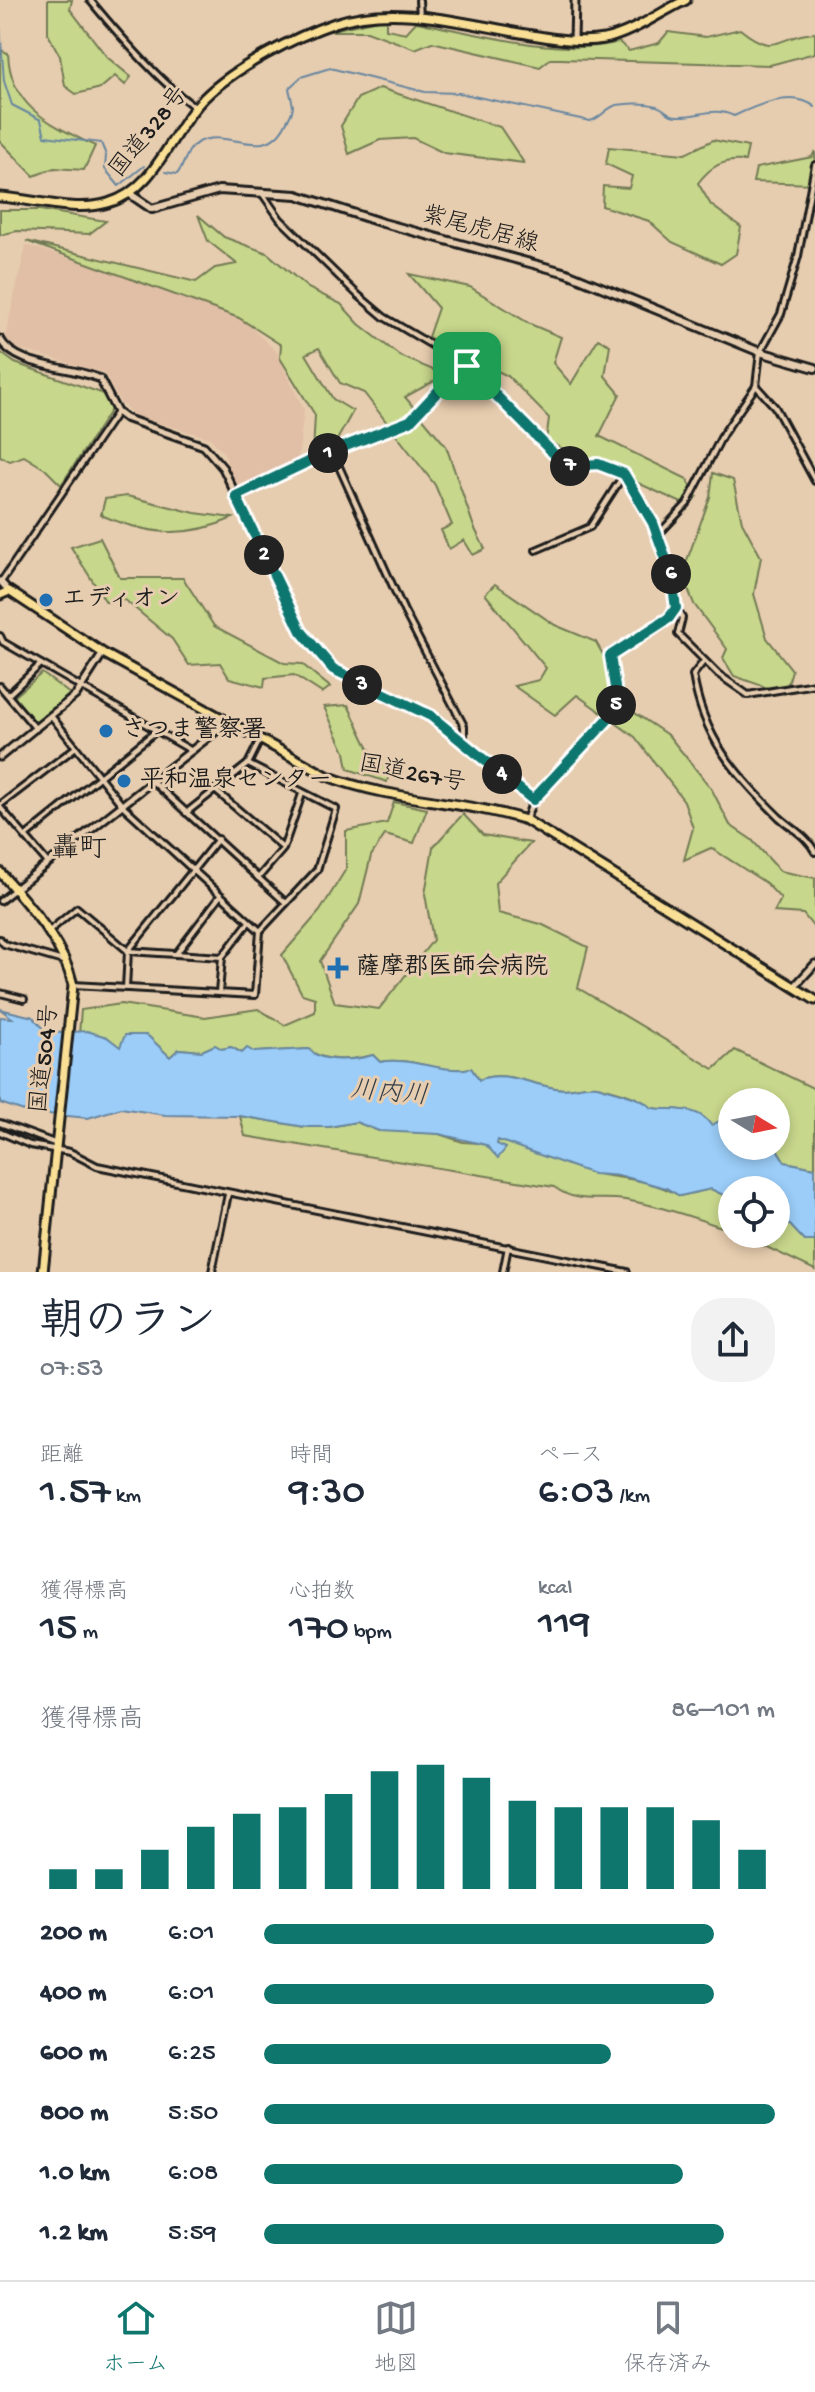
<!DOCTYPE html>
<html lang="ja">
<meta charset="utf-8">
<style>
body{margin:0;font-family:"Gochi Hand","Klee One",sans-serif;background:#f2f2f3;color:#1f2937;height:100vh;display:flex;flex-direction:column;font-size:30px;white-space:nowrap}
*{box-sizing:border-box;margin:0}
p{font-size:26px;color:#747a83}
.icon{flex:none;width:44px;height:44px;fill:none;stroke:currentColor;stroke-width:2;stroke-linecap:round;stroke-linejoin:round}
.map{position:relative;height:1272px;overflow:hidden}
.side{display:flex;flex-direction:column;background:#fff;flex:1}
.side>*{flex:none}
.needle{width:52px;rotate:100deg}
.tools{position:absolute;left:718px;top:1088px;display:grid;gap:16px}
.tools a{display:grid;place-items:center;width:72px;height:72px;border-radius:50%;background:#fff;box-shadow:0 4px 12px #0003;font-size:40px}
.pin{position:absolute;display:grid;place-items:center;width:68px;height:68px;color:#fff;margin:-34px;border-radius:16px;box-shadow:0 4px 12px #0006}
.km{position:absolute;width:40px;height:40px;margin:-20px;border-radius:50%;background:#222;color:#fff;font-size:22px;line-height:40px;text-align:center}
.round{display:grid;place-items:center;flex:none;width:84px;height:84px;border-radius:32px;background:#f2f2f3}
.summary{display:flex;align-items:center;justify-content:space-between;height:136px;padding:0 40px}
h1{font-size:44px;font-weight:600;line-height:60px}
.figures{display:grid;grid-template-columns:repeat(3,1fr);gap:12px;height:136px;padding:8px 40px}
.figures div{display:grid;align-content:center}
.figures b{font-size:40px;font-weight:600}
.figures small{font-size:22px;font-weight:400}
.figures p{font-size:22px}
.chart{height:224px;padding:16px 40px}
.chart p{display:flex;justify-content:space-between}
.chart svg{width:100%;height:144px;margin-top:8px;stroke:#0f766e;stroke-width:6}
ul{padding:0 40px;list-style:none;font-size:26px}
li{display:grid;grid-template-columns:128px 96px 1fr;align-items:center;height:60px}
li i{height:20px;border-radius:10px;background:#0f766e}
.dock{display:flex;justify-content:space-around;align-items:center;height:112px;border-top:2px solid #e0e1e3;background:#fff;font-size:22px;color:#747a83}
.dock a{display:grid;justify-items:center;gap:4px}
.dock .on{color:#0f766e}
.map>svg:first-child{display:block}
.built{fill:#e1bfa6}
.green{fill:#c7d78b;stroke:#727a54;stroke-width:2}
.water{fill:#9bcdf8;stroke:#6886a0;stroke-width:2}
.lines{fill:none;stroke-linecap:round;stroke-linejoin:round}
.stream{stroke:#6886a0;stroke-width:2}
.minor-casing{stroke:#1c1c1c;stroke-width:10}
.tertiary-casing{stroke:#1c1c1c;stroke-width:11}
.secondary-casing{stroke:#1c1c1c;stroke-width:12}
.trunk-casing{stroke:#1c1c1c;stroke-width:13}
.minor{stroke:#e7cdaf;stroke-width:4}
.tertiary{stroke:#e7cdaf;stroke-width:5}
.secondary{stroke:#e7cdaf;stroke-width:6}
.trunk{stroke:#f9df96;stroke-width:7}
.route-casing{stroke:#fff;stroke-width:16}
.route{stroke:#0f766e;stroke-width:10}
.poi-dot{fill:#1f6fb2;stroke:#e7cdaf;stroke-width:3}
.labels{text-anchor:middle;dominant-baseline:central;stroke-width:6;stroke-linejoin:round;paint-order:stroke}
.street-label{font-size:24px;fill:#1c1c1c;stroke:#e7cdaf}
.poi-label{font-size:24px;font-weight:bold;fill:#1c1c1c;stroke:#e7cdaf;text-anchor:start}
.water-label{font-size:26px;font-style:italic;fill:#353f48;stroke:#e7cdaf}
.quarter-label{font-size:28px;fill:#1c1c1c;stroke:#e7cdaf}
</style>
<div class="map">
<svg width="815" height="1272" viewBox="0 0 815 1272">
<rect width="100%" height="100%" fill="#e7cdaf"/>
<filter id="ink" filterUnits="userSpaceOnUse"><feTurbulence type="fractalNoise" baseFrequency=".0125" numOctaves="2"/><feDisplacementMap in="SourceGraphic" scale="16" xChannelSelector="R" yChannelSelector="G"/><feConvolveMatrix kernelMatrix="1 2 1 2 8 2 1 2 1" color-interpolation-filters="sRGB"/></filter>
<g filter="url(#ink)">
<polygon class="built" points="26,245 148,281 238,315 276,351 304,410 298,460 237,494 224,453 210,438 135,416 121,404 104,373 15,348 5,337"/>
<g class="green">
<polygon points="48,0 72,0 70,9 107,57 131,77 125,85 115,76 101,88 76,94 65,86 60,56 48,34"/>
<path d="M386 18V29L406 33 416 22C476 33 560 58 619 42L629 51 659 43 668 32 706 37 740 29C777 59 777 35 815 33V53L770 65 560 59H550L540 67 432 42 415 49 367 31H328Z"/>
<path d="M0 50 8 53C10 108 51 124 95 146L84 170 54 168 34 176 0 141Z"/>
<polygon points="380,88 500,127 524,163 444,153 413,138 380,140 349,154 341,126 358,98"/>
<path d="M713 140 748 147 745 161C723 159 711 166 698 183L711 205 741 227 736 254 721 264 672 242 649 221 602 206 603 186 629 188 632 176 606 164 609 147 685 154Z"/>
<polygon points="815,151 815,184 753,182 756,168 812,157"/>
<polygon points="0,210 40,210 106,221 89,234 17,231 0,235"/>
<polygon points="198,215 224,237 267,253 308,288 341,304 359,324 400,356 445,375 405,397 446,446 474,527 485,549 473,555 464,540 449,549 441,530 452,525 435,485 364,393 340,383 319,348 306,354 333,399 353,411 326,460 313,453 315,415 280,358 281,345 239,318 26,241 196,282 215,268 237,264 208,241"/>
<polygon points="409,274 470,287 530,324 561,337 553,363 571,384 598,339 610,345 605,376 620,394 599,436 687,479 697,497 686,505 546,441 549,418 508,376 428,337 438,308"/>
<polygon points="0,352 15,363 107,395 112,408 61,485 45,469 24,456 10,461 0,456"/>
<polygon points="713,473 733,480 742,522 761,557 754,594 767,638 792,670 785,694 734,676 723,658 727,649 694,604 682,574 710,497"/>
<path d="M127 496 195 513 233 518C186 539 148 535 101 515L105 499Z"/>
<polygon points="100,538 120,578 183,578 214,626 284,663 302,664 330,687 322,693 294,675 265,678 264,687 229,678 220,663 189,665 172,639 125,600 106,602 71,547"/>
<polygon points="495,584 555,625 596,642 635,713 669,736 711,788 730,825 752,840 780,871 815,878 815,929 803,914 774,912 781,899 766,883 711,848 684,860 693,828 684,801 635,737 577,695 555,715 514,686 539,680 546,668 485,594"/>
<polygon points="42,673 70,694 36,725 13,698"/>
<polygon points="348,705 369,749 390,771 387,782 348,769 345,752 324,707"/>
<path d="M394 802 427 809 414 843 385 835 371 856 359 904 320 961 335 1003 379 1009 433 940 425 894 433 847 463 814 483 835 531 843 495 883 498 913 541 924 588 947 578 988 714 1069 735 1050 815 1089V1168L785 1162 775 1146 776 1102H732V1123L722 1120 711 1126C698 1105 673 1111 651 1108 641 1097 616 1091 601 1087 588 1083 576 1089 564 1089 537 1088 504 1068 479 1080L471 1068C441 1075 411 1056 380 1062L373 1055C355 1060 322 1063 309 1049L242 1053 231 1047 222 1049 215 1045 202 1051 179 1049 170 1057 147 1035H137L120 1048 79 1034 81 1010 121 1004 205 1017 258 1009 285 1025 315 1012V998L302 994 282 955 320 911 346 869V831L387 823Z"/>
<path d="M240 1116 305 1127H329L356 1122 379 1131 401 1129 439 1134 463 1142 496 1144 497 1140C531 1147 576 1172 609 1176 633 1179 658 1183 680 1196L711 1189 732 1199V1231C697 1218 662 1206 625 1200 596 1196 579 1205 554 1187L245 1136Z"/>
<polygon points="776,1223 790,1225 805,1241 815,1241 815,1270 739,1234 776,1234"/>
</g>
<path class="water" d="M0 1009 33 1017 43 1028 56 1033 87 1031 107 1037 120 1047 125 1035H147L170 1057 179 1049 202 1051 215 1045 222 1049 231 1047 242 1053 247 1048 254 1052 309 1049C322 1064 356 1060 373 1055L380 1062C411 1056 441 1074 471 1068L479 1080C504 1068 537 1088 564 1089 576 1089 589 1083 601 1087 616 1092 641 1097 652 1108 673 1111 698 1105 711 1125L722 1120 732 1123V1146H775L785 1162 815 1168V1241H805L790 1225 776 1223V1190H732V1199L711 1189 680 1196 666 1188 622 1176 593 1174 498 1140 497 1144 506 1148 498 1158 486 1145 439 1134 379 1131 356 1122 329 1127H305L240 1116 165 1115 121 1108 88 1118 27 1112 0 1103V1017L12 1018Z"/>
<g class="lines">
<g class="stream">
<polyline points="0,26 4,81 12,105 41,120 45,136 101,143 106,155 105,169 119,186 144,166"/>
<path d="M165 172 177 174C185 165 186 149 197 143 226 125 265 166 286 123 289 118 293 112 293 106 292 100 290 94 289 88L301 77 330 68 425 92 459 93 590 121C602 118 605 108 617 105 628 103 651 102 661 108 668 112 669 116 678 116 700 117 712 106 734 116 755 106 793 89 815 107"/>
</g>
<defs>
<g id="minor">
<path d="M90 0C118 34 160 83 195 107"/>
<polyline points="419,0 420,17"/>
<path d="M262 193 280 219 358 295 384 317 467 366 554 454 571 466 598 464 624 474 653 523 671 573 676 608 654 629 612 652C606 674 622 693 612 715L533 800 526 820"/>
<polyline points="756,386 775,407 815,481"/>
<polyline points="332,451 404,611 464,726 464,743"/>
<polyline points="236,496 320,456 410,421 440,389 467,366"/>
<polyline points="657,536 687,504 723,434 756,386 760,352 781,314 798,256 815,165"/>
<polyline points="536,550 590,527 624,474"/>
<polyline points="1,582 117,412"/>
<polyline points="676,608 682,618 678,634 718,674 748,695 815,684"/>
<polyline points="0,636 3,642 192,751"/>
<path d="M704 661 693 675C703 738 735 774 779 817 791 828 808 837 815 852"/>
<polyline points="0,686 36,729"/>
<polyline points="8,695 41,664"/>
<polyline points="52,717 122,805 260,931"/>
<polyline points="152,781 286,903"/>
<polyline points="215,790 283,848"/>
<polyline points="0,805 76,747"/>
<polyline points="0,807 48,863"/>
<polyline points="186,813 248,764 260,740"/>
<polyline points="26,836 155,732"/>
<polyline points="258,878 283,849 302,794"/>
<polyline points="0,901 14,890"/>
<polyline points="48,932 77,908 128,951 222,957"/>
<polyline points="0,939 4,944 63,961"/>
<polyline points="176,954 220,896"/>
<polyline points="73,985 255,995 260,931 317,870 336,809 248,764"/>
<polyline points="126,988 128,951 218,839"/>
<polyline points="0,993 24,999"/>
<polyline points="219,993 222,957 249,922"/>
<polyline points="0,1123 57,1144"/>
<polyline points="0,1132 30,1145 70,1152 97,1166 627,1272"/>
<polyline points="212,1272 228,1194"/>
<polyline points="503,1272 508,1247"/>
</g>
<g id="tertiary">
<polyline points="574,40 575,0"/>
<path d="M0 339C17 369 71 365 100 379L117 412 125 418 204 446 223 468 301 631 333 669 431 716 533 800"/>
<polyline points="0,581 9,591"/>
<polyline points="0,757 76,695 103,653"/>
<polyline points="15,889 228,722"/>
<polyline points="794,987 815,964"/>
</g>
<polyline id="secondary" points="130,194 152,209 219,190 297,195 383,223 567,273 760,352 815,368"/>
<g id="trunk">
<path d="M0 197C34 199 74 213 108 203 156 190 171 130 204 98 234 68 294 37 335 23 397 2 469 25 532 35 555 39 581 43 604 39 633 33 660 12 686 0"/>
<path d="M0 595 9 591 103 653 327 776C391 801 461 800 526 820L815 1000"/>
<path d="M0 872C28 905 63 941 73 985L43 1272"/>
</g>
</defs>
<use href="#minor" class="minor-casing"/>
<use href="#tertiary" class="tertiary-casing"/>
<use href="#secondary" class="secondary-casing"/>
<use href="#trunk" class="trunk-casing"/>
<use href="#minor" class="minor"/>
<use href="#tertiary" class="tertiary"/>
<use href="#secondary" class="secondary"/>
<use href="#trunk" class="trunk"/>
</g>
</g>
<g class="lines" filter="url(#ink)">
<defs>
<polygon id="route" points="467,366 554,454 571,466 598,464 624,474 653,523 671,573 676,608 669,618 610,656 617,700 612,715 533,800 431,716 333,669 301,631 236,496 320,456 410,421 440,389"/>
</defs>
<use href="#route" class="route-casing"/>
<use href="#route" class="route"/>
</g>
<g class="poi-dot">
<circle cx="46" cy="600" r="8"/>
<circle cx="106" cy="731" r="8"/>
<circle cx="124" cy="781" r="8"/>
<path d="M334 956h8v8h8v8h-8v8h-8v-8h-8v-8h8z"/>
</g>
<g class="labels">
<g class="street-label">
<text transform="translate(150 133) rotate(-51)">国道328号</text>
<text transform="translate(480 231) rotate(15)">紫尾虎居線</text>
<text transform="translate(412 775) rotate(11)">国道267号</text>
<text transform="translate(46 1059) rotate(-84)">国道504号</text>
</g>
<g class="poi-label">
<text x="62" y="600">エディオン</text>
<text x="122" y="731">さつま警察署</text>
<text x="140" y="781">平和温泉センター</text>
<text x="356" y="968">薩摩郡医師会病院</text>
</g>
<g class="water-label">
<text transform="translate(389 1095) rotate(5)">川内川</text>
</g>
<g class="quarter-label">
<text x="79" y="850">轟町</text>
</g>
</g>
</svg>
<div class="tools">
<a><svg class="needle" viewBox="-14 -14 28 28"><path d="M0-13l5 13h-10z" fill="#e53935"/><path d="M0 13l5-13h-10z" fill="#747a83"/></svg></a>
<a><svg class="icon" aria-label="locate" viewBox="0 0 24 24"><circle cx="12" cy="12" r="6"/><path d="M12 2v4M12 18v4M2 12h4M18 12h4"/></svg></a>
</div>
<div class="pin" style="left:467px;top:366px;background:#1e9e55"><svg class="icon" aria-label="arrive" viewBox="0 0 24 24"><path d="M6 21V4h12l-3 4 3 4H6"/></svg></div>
<b class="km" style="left:328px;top:453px">1</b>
<b class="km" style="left:264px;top:555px">2</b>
<b class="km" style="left:362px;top:685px">3</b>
<b class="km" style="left:502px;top:774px">4</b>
<b class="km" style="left:616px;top:705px">5</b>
<b class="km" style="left:671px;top:574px">6</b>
<b class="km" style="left:570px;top:466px">7</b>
</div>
<section class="side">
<div class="summary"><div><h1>朝のラン</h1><p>07:53</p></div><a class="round"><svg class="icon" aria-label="share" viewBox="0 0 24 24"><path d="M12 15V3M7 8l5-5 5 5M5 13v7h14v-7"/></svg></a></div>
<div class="figures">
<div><p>距離</p><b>1.57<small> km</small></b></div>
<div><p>時間</p><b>9:30</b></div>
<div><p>ペース</p><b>6:03<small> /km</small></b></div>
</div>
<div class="figures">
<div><p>獲得標高</p><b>15<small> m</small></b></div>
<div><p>心拍数</p><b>170<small> bpm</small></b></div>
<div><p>kcal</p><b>119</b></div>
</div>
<div class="chart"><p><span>獲得標高</span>86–101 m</p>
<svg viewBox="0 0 160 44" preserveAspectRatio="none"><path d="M5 44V38M15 44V38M25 44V32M35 44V25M45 44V21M55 44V19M65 44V15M75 44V8M85 44V6M95 44V10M105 44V17M115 44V19M125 44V19M135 44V19M145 44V23M155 44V32"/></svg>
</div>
<ul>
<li><b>200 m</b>6:01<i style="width:88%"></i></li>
<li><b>400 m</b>6:01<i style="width:88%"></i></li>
<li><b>600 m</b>6:25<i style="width:68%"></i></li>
<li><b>800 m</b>5:50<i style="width:100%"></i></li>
<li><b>1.0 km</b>6:08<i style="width:82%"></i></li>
<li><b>1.2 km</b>5:59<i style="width:90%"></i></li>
</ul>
</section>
<nav class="dock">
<a class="on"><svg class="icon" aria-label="home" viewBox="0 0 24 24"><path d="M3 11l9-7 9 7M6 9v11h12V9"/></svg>ホーム</a>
<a><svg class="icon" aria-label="map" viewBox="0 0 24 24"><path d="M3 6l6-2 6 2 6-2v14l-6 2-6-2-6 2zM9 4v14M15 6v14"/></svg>地図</a>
<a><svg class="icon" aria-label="saved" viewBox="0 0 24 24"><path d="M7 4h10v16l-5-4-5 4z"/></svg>保存済み</a>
</nav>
